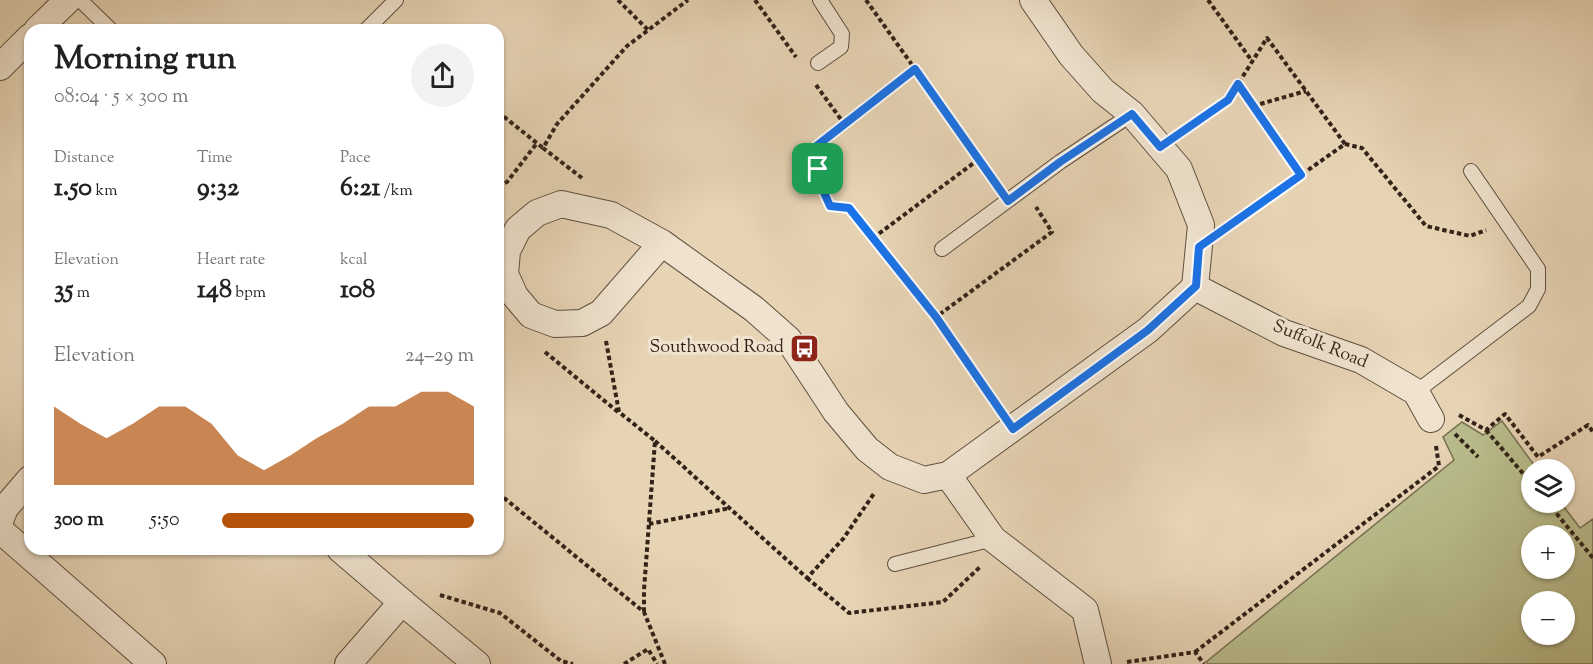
<!DOCTYPE html>
<meta charset="utf-8">
<style>
body{margin:0;font-family:"Sorts Mill Goudy",serif;background:#f2f2f2;color:#222;height:100vh;display:flex;flex-direction:column;font-size:22px;white-space:nowrap}
*{box-sizing:border-box;margin:0}
p{font-size:20px;color:#767676}
.icon{flex:none;width:33px;height:33px;fill:none;stroke:currentColor;stroke-width:2;stroke-linecap:round;stroke-linejoin:round}
.map{position:relative;flex:1;overflow:hidden}
.details{position:absolute;left:24px;top:24px;width:480px;height:531px;display:flex;flex-direction:column;background:#fff;border-radius:18px;box-shadow:0 2px 4px #0004}
.details>*{flex:none}
.controls{position:absolute;left:1521px;top:459px;display:grid;gap:12px}
.controls a{display:grid;place-items:center;width:54px;height:54px;border-radius:50%;background:#fff;box-shadow:0 2px 4px #0004;font-size:30px}
.pin{position:absolute;display:grid;place-items:center;width:51px;height:51px;color:#fff;margin:-26px;border-radius:12px;box-shadow:0 3px 9px #0006}
.round{display:grid;place-items:center;flex:none;width:63px;height:63px;border-radius:32px;background:#f2f2f2}
.head{display:flex;align-items:center;justify-content:space-between;height:102px;padding:0 30px}
h1{font-size:33px;font-weight:700;line-height:45px}
.metrics{display:grid;grid-template-columns:repeat(3,1fr);gap:9px;height:102px;padding:6px 30px}
.metrics div{display:grid;align-content:center}
.metrics b{font-size:26px;font-weight:700}
.metrics small{font-size:16px;font-weight:400}
.metrics p{font-size:16px}
.chart{height:168px;padding:12px 30px}
.chart p{display:flex;justify-content:space-between}
.chart svg{width:100%;height:108px;margin-top:6px;fill:#b45309;opacity:.7}
ul{padding:0 30px;list-style:none;font-size:20px}
li{display:grid;grid-template-columns:96px 72px 1fr;align-items:center;height:45px}
li i{height:15px;border-radius:8px;background:#b45309}
.map>svg:first-child{display:block}
.green{fill:#b9bc8b;stroke:#767052;stroke-width:1.5;fill-rule:evenodd}
.lines{fill:none;stroke-linecap:round;stroke-linejoin:round}
.lane-casing{stroke:#5f4f3f;stroke-width:16}
.street-casing{stroke:#5f4f3f;stroke-width:28}
.path{stroke:#322318;stroke-width:4;stroke-dasharray:4.5 3;stroke-linecap:butt}
.lane{stroke:#efe3cf;stroke-width:14}
.street{stroke:#efe3cf;stroke-width:26}
.route-casing{stroke:#fff;stroke-width:12}
.route{stroke:#1a73e8;stroke-width:8}
.labels{text-anchor:middle;dominant-baseline:central;stroke-width:6;stroke-linejoin:round;paint-order:stroke}
.street-label{font-size:18px;fill:#322318;stroke:#efe3cf}
.poi-label{font-size:18px;fill:#322318;stroke:#efe3cf;text-anchor:end}
</style>
<div class="map">
<svg width="1593" height="664" viewBox="0 0 1593 664">
<rect width="100%" height="100%" fill="#e7d4b5"/>
<filter id="stains"><feTurbulence type="fractalNoise" baseFrequency=".00333" numOctaves="4"/><feColorMatrix values="0 0 0 0 .2 0 0 0 0 .09 0 0 0 0 .02 0 0 0 .5 -.17"/></filter>
<radialGradient id="worn" r=".72"><stop offset=".6" stop-color="#630" stop-opacity="0"/><stop offset="1" stop-color="#630" stop-opacity=".3"/></radialGradient>
<path class="green" d="M1502 421 1537 469 1532 470V502L1561 503 1580 528 1593 519V664H1208L1206 662 1454 460 1443 437 1462 422 1483 435ZM1532 536H1564V568H1532ZM1532 602H1564V634H1532Z"/>
<g class="lines">
<defs>
<g id="lane">
<polyline points="80,0 111,30"/>
<polyline points="366,30 396,0"/>
<polyline points="818,63 841,47 842,34 820,0"/>
<polyline points="942,249 1060,162 1132,114"/>
<polyline points="1416,392 1529,306 1538,289 1538,269 1471,171"/>
<polyline points="895,564 993,539"/>
</g>
<g id="street">
<polyline points="37,30 68,0"/>
<polyline points="0,67 30,37"/>
<polyline points="662,243 601,313 582,323 555,324 531,315 515,296 505,274 507,251 518,229 537,213 561,204 611,215 662,243 754,309 788,339 836,412 867,449 890,467 924,480 948,475 1148,330 1195,287 1201,225 1179,169 1132,114 1103,91 1071,55 1033,0"/>
<polyline points="1195,287 1284,333 1361,360 1416,392 1431,419"/>
<polyline points="948,475 993,539 1085,610 1098,664"/>
<polyline points="0,521 5,508 30,479"/>
<polyline points="0,530 153,664"/>
<polyline points="340,549 402,602"/>
<polyline points="348,664 402,602 477,664"/>
</g>
</defs>
<use href="#lane" class="lane-casing"/>
<use href="#street" class="street-casing"/>
<g class="path">
<polyline points="618,0 648,30"/>
<polyline points="755,0 796,57"/>
<polyline points="866,0 996,183"/>
<polyline points="1208,0 1252,61"/>
<polyline points="1238,84 1301,175"/>
<polyline points="816,85 845,125 805,155 818,169 819,181 830,206 849,208 936,317"/>
<polyline points="1253,106 1306,91"/>
<polyline points="498,112 543,148"/>
<polyline points="845,125 915,69"/>
<polyline points="1183,131 1228,100 1267,38 1345,144 1230,225"/>
<polyline points="1345,144 1362,148 1426,226 1470,236 1486,230"/>
<polyline points="582,178 543,148 557,124 627,46 688,0"/>
<polyline points="498,186 507,182 537,143"/>
<polyline points="873,238 979,159"/>
<polyline points="606,341 619,412 655,441 644,590 644,612"/>
<polyline points="545,352 618,412"/>
<polyline points="997,406 936,317 1052,232 1036,207"/>
<polyline points="1459,415 1486,430 1505,414 1538,457 1588,425 1593,432"/>
<polyline points="1486,430 1532,484"/>
<polyline points="1455,434 1478,457"/>
<polyline points="655,441 807,578 843,539 875,492"/>
<polyline points="498,493 644,612 665,664"/>
<polyline points="1547,502 1593,558"/>
<polyline points="649,524 730,508"/>
<polyline points="807,578 849,613 943,602 980,567"/>
<polyline points="440,595 500,613 561,661 573,664"/>
<polyline points="1195,652 1439,466 1436,446"/>
<polyline points="1127,662 1195,652 1204,664"/>
<polyline points="624,664 648,649 657,664"/>
</g>
<use href="#lane" class="lane"/>
<use href="#street" class="street"/>
</g>
<g class="lines">
<defs>
<polygon id="route" points="915,69 1008,201 1060,162 1132,114 1160,147 1228,100 1238,84 1301,175 1199,247 1196,286 1148,330 1013,429 936,317 849,208 830,206 819,181 818,169 805,155"/>
</defs>
<use href="#route" class="route-casing"/>
<use href="#route" class="route"/>
</g>
<defs>
<symbol id="bus-square" viewBox="-11 -11 22 22"><rect x="-9" y="-9" width="18" height="18" rx="4" fill="#8f2418" stroke="#efe3cf"/><path d="M-5-6H5V4H4V6H2V4H-2V6H-4V4H-5ZM-3.5-4V0h7V-4ZM-3.5 1.2v1.5H-2V1.2ZM2 1.2v1.5H3.5V1.2Z" fill="#fff"/></symbol>
</defs>
<g fill-rule="evenodd">
<use href="#bus-square" x="788" y="332" width="33" height="33"/>
</g>
<g class="labels">
<g class="street-label">
<text transform="translate(1320 345) rotate(22)">Suffolk Road</text>
</g>
<g class="poi-label">
<text x="784" y="348">Southwood Road</text>
</g>
</g>
<rect width="100%" height="100%" filter="url(#stains)"/>
<rect width="100%" height="100%" fill="url(#worn)"/>
</svg>
<div class="controls">
<a><svg class="icon" aria-label="layers" viewBox="0 0 24 24"><path d="M12 4l9 5-9 5-9-5zM3 14l9 5 9-5"/></svg></a>
<a>+</a>
<a>−</a>
</div>
<div class="pin" style="left:818px;top:169px;background:#1e9e55"><svg class="icon" aria-label="arrive" viewBox="0 0 24 24"><path d="M6 21V4h12l-3 4 3 4H6"/></svg></div>
<section class="details">
<div class="head"><div><h1>Morning run</h1><p>08:04 · 5 × 300 m</p></div><a class="round"><svg class="icon" aria-label="share" viewBox="0 0 24 24"><path d="M12 15V3M7 8l5-5 5 5M5 13v7h14v-7"/></svg></a></div>
<div class="metrics">
<div><p>Distance</p><b>1.50<small> km</small></b></div>
<div><p>Time</p><b>9:32</b></div>
<div><p>Pace</p><b>6:21<small> /km</small></b></div>
</div>
<div class="metrics">
<div><p>Elevation</p><b>35<small> m</small></b></div>
<div><p>Heart rate</p><b>148<small> bpm</small></b></div>
<div><p>kcal</p><b>108</b></div>
</div>
<div class="chart"><p><span>Elevation</span>24–29 m</p>
<svg viewBox="0 0 160 44" preserveAspectRatio="none"><path d="M0 44V12L10 19L20 25L30 19L40 12L50 12L60 19L70 32L80 38L90 32L100 25L110 19L120 12L130 12L140 6L150 6L160 12V44z"/></svg>
</div>
<ul>
<li><b>300 m</b>5:50<i style="width:100%"></i></li>
</ul>
</section>
</div>
